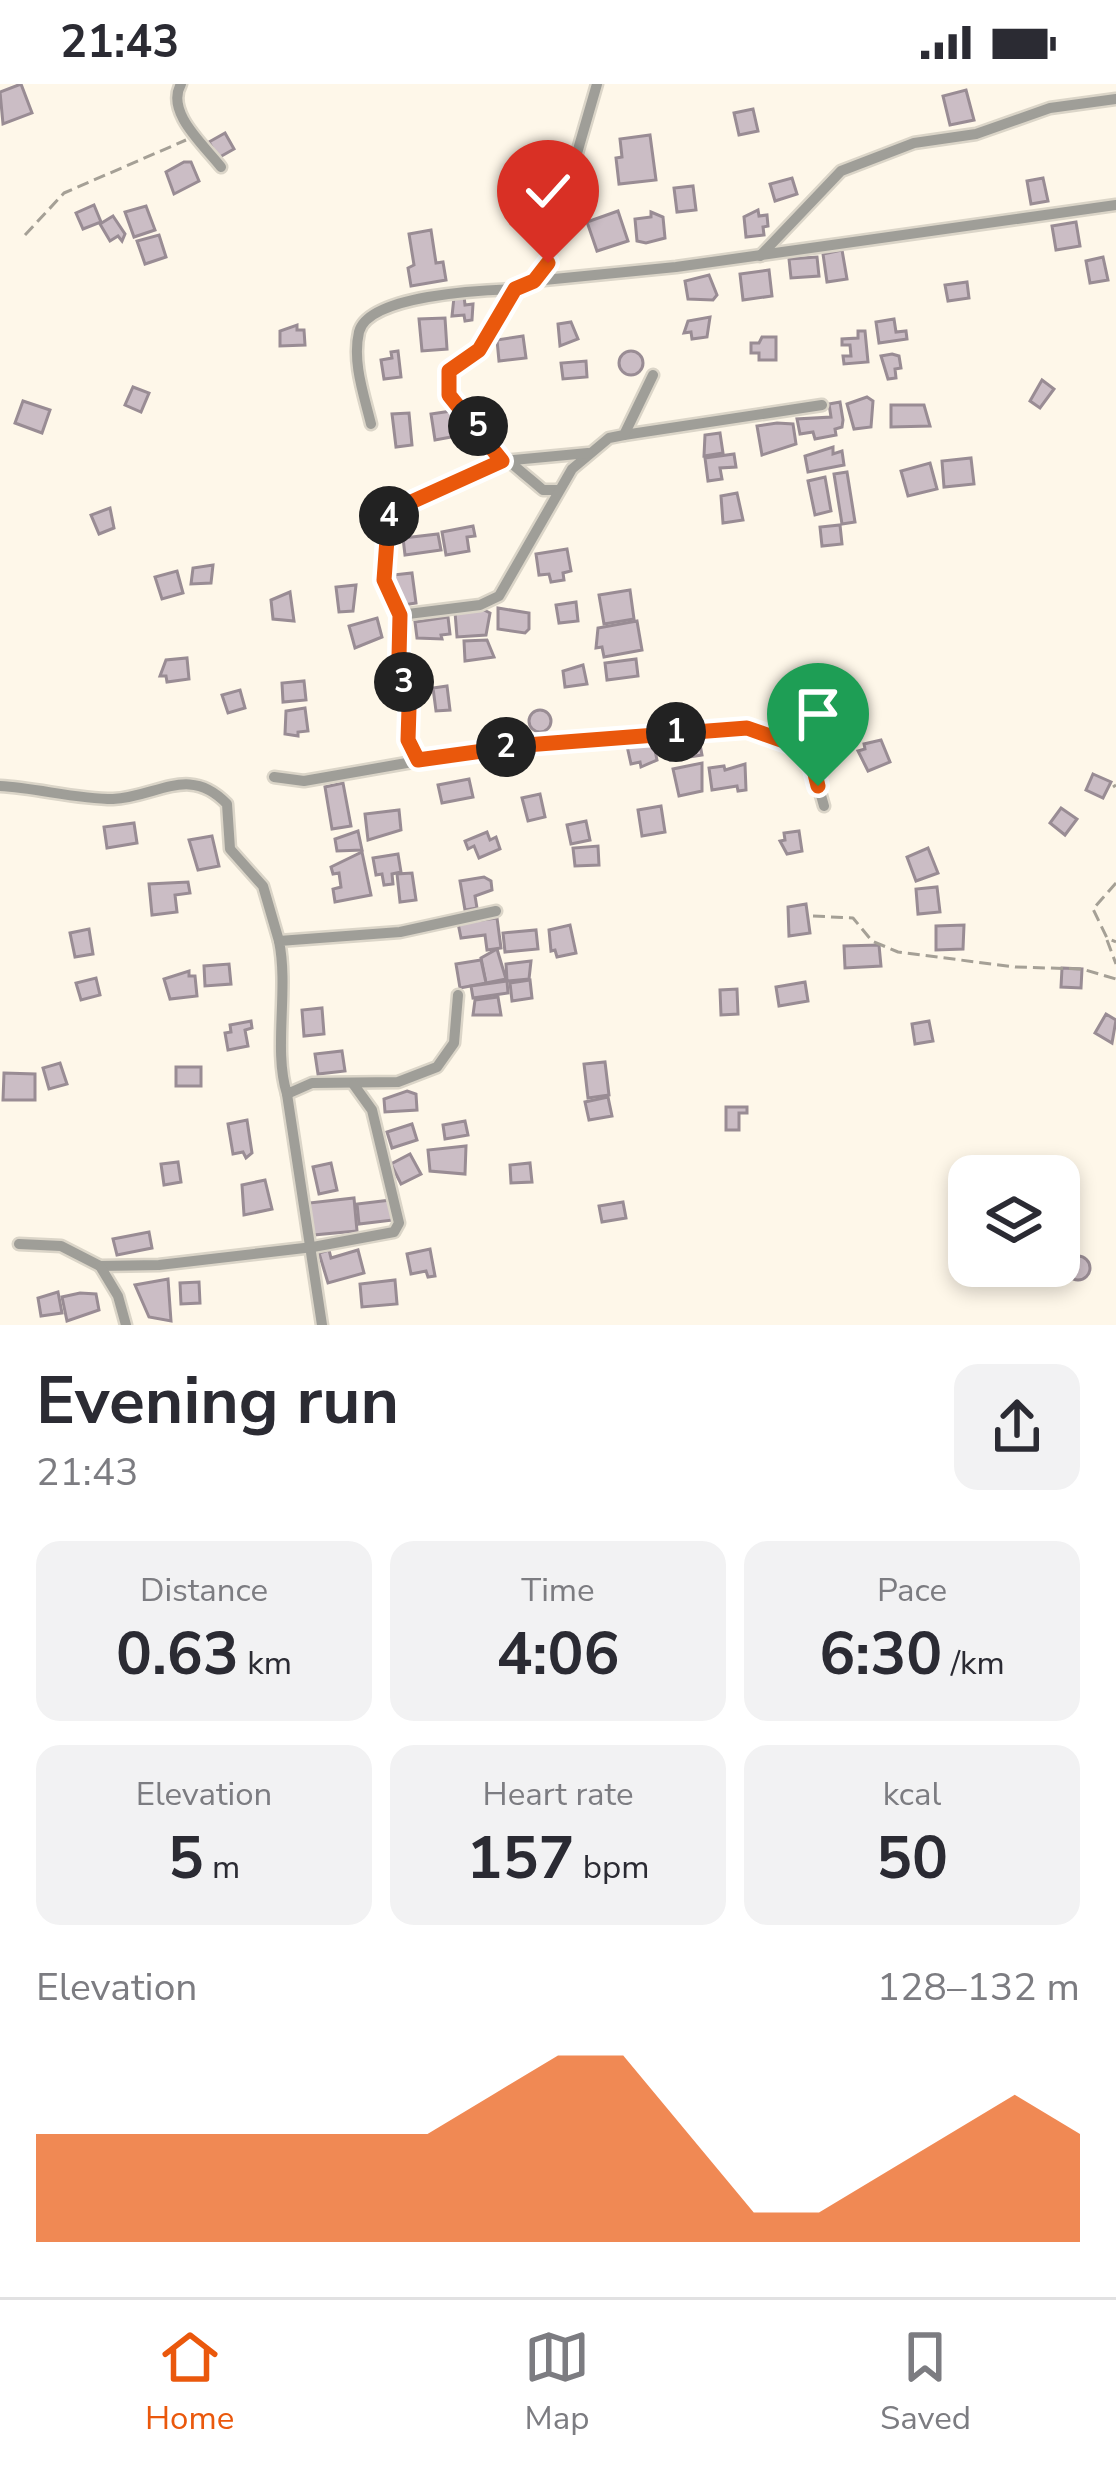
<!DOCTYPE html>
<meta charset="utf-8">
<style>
body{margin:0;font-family:"Nunito Sans",sans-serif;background:#f2f2f3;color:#2b2b33;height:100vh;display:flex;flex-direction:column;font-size:45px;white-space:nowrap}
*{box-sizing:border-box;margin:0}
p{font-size:39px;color:#7c7c81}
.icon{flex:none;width:66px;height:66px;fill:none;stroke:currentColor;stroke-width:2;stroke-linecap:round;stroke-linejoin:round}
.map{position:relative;height:1241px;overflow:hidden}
.details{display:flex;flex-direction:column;background:#fff;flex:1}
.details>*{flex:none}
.fabs{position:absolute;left:948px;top:1071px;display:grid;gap:24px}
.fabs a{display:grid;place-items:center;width:132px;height:132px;border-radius:24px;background:#fff;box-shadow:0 6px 18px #0003;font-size:60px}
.pin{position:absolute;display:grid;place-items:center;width:102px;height:102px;color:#fff;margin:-123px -51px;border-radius:50% 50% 50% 0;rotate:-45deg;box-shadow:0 0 12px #0007}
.pin .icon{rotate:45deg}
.km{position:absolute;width:60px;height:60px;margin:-30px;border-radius:50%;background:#222;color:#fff;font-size:33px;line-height:60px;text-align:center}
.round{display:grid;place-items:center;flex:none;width:126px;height:126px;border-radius:24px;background:#f2f2f3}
.head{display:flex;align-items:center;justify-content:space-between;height:204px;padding:0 36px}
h1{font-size:66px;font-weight:700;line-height:90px}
.stats{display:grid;grid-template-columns:repeat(3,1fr);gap:18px;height:204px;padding:12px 36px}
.stats div{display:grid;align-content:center;border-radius:24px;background:#f2f2f3;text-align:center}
.stats b{font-size:60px;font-weight:700}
.stats small{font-size:33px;font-weight:400}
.stats p{font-size:33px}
.chart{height:336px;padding:24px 36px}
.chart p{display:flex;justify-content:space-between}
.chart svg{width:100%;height:216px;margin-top:12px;fill:#ea580c;opacity:.7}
.status{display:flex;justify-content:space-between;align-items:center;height:84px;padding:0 60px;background:#fff;direction:ltr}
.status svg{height:33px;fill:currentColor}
.tab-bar{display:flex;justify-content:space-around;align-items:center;height:168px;border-top:3px solid #e1e1e2;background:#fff;font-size:33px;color:#7c7c81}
.tab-bar a{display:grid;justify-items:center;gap:6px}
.tab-bar .on{color:#ea580c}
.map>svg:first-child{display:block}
.building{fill:#cbbdc5;stroke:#998c94;stroke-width:3}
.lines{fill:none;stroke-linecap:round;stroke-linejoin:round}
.minor-casing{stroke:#dbd5c8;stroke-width:15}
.path{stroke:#a5a096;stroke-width:3;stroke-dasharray:12 6;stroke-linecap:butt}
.minor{stroke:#9f9e98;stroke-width:10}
.route-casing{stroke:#fff;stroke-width:24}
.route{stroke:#ea580c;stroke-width:15}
</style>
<div class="status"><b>21:43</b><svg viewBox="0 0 49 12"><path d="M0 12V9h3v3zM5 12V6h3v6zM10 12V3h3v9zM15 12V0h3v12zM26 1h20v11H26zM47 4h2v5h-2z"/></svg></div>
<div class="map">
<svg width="1116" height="1241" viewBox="0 0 1116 1241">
<rect width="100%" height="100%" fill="#fef7e9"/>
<g class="building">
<polygon points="21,0 32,29 3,40 0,8"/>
<polygon points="966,6 974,36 950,41 943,12"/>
<polygon points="753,25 758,47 739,51 734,29"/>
<polygon points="225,49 234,65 218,74 209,58"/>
<polygon points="650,51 656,96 619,100 616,74 622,73 620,55"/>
<polygon points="184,78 191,78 199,97 174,110 166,88"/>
<polygon points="792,94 797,110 775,117 770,100"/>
<polygon points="1043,94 1048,117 1031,120 1027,97"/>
<polygon points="693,102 696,126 677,128 674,104"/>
<polygon points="94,121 101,138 83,145 76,129"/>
<polygon points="146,122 155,146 134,153 125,128"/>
<polygon points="758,126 759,132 767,131 768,142 763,143 764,151 746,153 744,133"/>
<polygon points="618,127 628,157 597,167 587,138"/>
<polygon points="651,128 663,133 665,154 646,159 637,157 635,135 651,133"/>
<polygon points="113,132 125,150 122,157 118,152 110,157 100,140"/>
<polygon points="1076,138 1080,162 1056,166 1052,142"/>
<polygon points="431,146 436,179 443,178 446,196 411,202 408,184 414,181 409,150"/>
<polygon points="159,151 166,173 145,180 137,157"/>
<polygon points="842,166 847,195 827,198 823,170"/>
<polygon points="817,173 819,192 791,194 789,175"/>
<polygon points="1103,173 1108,196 1090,199 1086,177"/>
<polygon points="769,186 772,212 743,216 740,190"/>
<polygon points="709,191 717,211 713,216 688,215 685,197"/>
<polygon points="967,198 969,214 948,217 945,201"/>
<polygon points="464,212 465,221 473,220 472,236 465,237 464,231 452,232 454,213"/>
<polygon points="710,233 707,253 692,255 691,248 684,249 688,237"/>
<polygon points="445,234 447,265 422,267 419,235"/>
<polygon points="894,235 896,248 906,247 907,255 879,259 876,238"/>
<polygon points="571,238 578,255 560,262 558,240"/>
<polygon points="297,241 297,246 304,246 305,261 280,262 280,247"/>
<polygon points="858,247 865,247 868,278 844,280 843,272 851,272 850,261 842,261 842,255 858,254"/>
<polygon points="523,252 526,274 499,277 497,256"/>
<polygon points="762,253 776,253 776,276 759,276 759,269 751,269 751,259 759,259"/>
<circle cx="631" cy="279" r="12"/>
<polygon points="398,267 401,293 384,295 381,276 392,274 391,268"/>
<polygon points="892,270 899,272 901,284 895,285 896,294 888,295 881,272"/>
<polygon points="586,277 587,293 563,295 561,279"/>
<polygon points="1042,296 1054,305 1040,324 1030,317"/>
<polygon points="133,303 149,309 141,328 125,321"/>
<polygon points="867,313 873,317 871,343 854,345 847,320"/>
<polygon points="23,317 50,326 42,349 15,339"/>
<polygon points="840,318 843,336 842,343 835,345 836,351 815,355 813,348 800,350 797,335 831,333 829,320"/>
<polygon points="891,321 924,321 930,342 891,343"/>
<polygon points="458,326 462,351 435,356 431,330"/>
<polygon points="409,329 412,361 396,363 392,330"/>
<polygon points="777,339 793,340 796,360 762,371 757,342"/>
<polygon points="720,349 723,369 704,372 705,351"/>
<polygon points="833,363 833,370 842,367 844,381 808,388 805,372"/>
<polygon points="734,370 736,383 720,384 722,395 708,397 705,374"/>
<polygon points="971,374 974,400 944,403 942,377"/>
<polygon points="930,379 937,405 908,412 901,387"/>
<polygon points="847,388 855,438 842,440 834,390"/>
<polygon points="825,393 831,427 815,431 808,397"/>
<polygon points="737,409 743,436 723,439 721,412"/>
<polygon points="110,424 114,444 99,450 91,431"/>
<polygon points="840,441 842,460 822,462 820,443"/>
<polygon points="473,442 475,452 467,453 469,467 446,471 442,448"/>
<polygon points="438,450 441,466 405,471 403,454"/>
<polygon points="567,465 571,487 563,489 564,496 551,498 549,490 539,491 536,470"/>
<polygon points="213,481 211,499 191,500 193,484"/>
<polygon points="177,487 183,509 162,515 155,493"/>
<polygon points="412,489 416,519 397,522 393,491"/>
<polygon points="356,501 353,527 339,528 336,503"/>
<polygon points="630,506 634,535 604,540 599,511"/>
<polygon points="290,508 294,537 273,535 271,516"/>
<polygon points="576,518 578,537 559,539 556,521"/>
<polygon points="498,524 529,529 529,545 525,549 498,545"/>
<polygon points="482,525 490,529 486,551 457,553 455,528"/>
<polygon points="448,533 450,550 441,551 442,555 417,554 415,538"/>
<polygon points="377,534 382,553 355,564 349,542"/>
<polygon points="637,537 642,566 604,573 602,563 596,564 598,544"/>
<polygon points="487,556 494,573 465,577 464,557"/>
<polygon points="187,574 189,595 167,598 166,592 160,592 166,576"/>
<polygon points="636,575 638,592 607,596 605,579"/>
<polygon points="583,581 587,600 565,603 563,587"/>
<polygon points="304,597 306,616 283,618 282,599"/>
<polygon points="447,602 450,626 436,627 433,604"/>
<polygon points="240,606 245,624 228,629 222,611"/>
<polygon points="305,624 308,647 298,648 298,652 285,650 286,627"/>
<circle cx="540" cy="637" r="11"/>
<polygon points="843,632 847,654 825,658 821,637"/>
<polygon points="699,655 702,671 670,676 667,660"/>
<polygon points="881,656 890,678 868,687 858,667 865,665 864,660"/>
<polygon points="653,657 657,676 641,683 640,678 631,680 627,662"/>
<polygon points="702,679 702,707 679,712 673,685"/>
<polygon points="745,680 746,706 738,707 737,702 712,706 709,684 724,682 725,686"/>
<polygon points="1093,690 1111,698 1103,714 1086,706"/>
<polygon points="469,695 473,713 442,719 438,701"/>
<polygon points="343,699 351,742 332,745 325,703"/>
<polygon points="540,710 545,733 528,737 522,714"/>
<polygon points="661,722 665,748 642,752 638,726"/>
<polygon points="1061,724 1077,735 1065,751 1050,739"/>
<polygon points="399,726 401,746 368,756 365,730"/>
<polygon points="586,737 590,756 571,760 567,741"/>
<polygon points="134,739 137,759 107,764 104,743"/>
<polygon points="358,747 362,766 337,767 335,755"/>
<polygon points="799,747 802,767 787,770 780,757 785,756 784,749"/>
<polygon points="487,748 490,756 496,753 500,765 479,774 474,762 468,765 465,757"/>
<polygon points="212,752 219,782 198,786 189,756"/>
<polygon points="598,762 599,781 575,782 573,764"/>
<polygon points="928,764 938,789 916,797 907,773"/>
<polygon points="362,768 371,811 335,818 333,805 341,803 339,789 333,790 331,783"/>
<polygon points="398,770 401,788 392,790 393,800 384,801 382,790 376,791 373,774"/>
<polygon points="412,789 416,816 400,818 397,790"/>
<polygon points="484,793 491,797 492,806 475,812 477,824 465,826 460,797"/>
<polygon points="188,798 190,809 175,811 177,828 152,831 149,800"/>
<polygon points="937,803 940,828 918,830 916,805"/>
<polygon points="806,820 810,849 789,852 788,823"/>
<polygon points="497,834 501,864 487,866 485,851 461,854 458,839"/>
<polygon points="570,841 576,869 557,873 555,866 551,867 549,846"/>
<polygon points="964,841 963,865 936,866 936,842"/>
<polygon points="89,845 93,870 75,873 70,849"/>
<polygon points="536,846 538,865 505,868 503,849"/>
<polygon points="879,861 881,882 845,884 844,862"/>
<polygon points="497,865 506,895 486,899 481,874"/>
<polygon points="481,876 486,899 460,904 456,880"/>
<polygon points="531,877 529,895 507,897 506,880"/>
<polygon points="229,880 231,900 205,902 204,882"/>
<polygon points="1062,884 1082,885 1081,904 1061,903"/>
<polygon points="189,887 189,892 195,892 197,912 170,915 164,895"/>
<polygon points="96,894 100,911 81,916 76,899"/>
<polygon points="530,896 532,914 512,917 510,899"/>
<polygon points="507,897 508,909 473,914 471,902"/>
<polygon points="805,898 808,917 779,922 776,903"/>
<polygon points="737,905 738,930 721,931 720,906"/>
<polygon points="498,913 501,931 473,931 475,916"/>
<polygon points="322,924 324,950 304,952 302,926"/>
<polygon points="1106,930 1116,936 1112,959 1095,949"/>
<polygon points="251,937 252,944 245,946 248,962 228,966 225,949 231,948 230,941"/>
<polygon points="929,937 933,957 915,960 912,940"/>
<polygon points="342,967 345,987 318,990 315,970"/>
<polygon points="605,978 609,1011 588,1014 584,980"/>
<polygon points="60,979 67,1000 49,1005 43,984"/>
<rect x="176" y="983" width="25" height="19"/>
<polygon points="4,989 35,990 35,1016 3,1016"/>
<polygon points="407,1007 416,1010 417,1026 385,1028 384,1015"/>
<polygon points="608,1013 612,1032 589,1036 585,1018"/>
<polygon points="726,1023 747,1023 747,1029 739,1029 739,1046 726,1046"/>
<polygon points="247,1036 252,1069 246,1074 243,1068 233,1070 228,1040"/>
<polygon points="465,1037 468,1051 445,1055 443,1041"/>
<polygon points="412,1040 417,1056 392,1064 387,1048"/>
<polygon points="466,1062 465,1090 430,1087 428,1066"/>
<polygon points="410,1070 421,1090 401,1100 391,1080"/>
<polygon points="178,1078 181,1098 164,1101 161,1080"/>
<polygon points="331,1079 337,1106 319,1110 313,1083"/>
<polygon points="530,1079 532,1098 511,1099 510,1081"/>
<polygon points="265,1096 272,1125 244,1131 242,1101"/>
<polygon points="354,1114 357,1147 313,1151 309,1119"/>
<polygon points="391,1116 393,1136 359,1140 357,1120"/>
<polygon points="623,1118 626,1134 602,1138 599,1122"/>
<polygon points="149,1148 152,1164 117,1171 113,1155"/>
<polygon points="430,1165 435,1192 428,1193 426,1187 411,1190 407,1170"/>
<polygon points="329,1166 331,1174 358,1166 364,1189 328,1199 319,1169"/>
<circle cx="1078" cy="1184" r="12"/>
<polygon points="168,1195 171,1237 149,1233 135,1201"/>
<polygon points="395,1196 397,1220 362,1223 360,1200"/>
<polygon points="199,1198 200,1219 181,1220 180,1199"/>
<polygon points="58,1208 62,1229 41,1232 38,1214"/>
<polygon points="80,1209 96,1210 99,1226 67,1237 62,1213"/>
</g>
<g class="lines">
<defs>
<g id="minor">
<path d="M181 0C165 28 204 61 221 83"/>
<polyline points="760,172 841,87 914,59 976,50 1050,24 1116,15"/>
<polyline points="534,197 676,183 1116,121"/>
<path d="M371 340C364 311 352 278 359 248 368 211 482 206 515 205"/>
<polyline points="624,351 822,321"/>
<path d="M559 406H543C509 376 450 337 449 287L479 265 515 205 534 197 548 179 547 135 573 83 597 0"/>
<polyline points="400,531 480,521 499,512 572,385 609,354 624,351 653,291"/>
<polyline points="418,677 526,661 747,644 795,661 813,683 824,722"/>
<polyline points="274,693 304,697 418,677 408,655 409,624 399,573 400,531 384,496 389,429 502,377 588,369"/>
<path d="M0 702C37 704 76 715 113 715 157 713 189 680 227 720L230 765 263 802 279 857"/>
<path d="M458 911 454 959 437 983 398 998 312 999 287 1010C273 966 289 906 279 857L400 848 496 827"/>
<polyline points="287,1010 322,1241"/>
<polyline points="19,1160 61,1162 100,1182 159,1181 313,1163 394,1148 399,1139 372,1026 354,1001"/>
<polyline points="100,1182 118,1212 126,1241"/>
</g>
</defs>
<use href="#minor" class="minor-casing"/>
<g class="path">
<polyline points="25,151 64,109 186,56"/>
<polyline points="1113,703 1116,701"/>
<polyline points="1116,799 1093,825 1107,854 1116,858"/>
<polyline points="813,832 853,834 872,857 898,868 1015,883 1082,885 1116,895"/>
<polyline points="1107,856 1116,880"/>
</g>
<use href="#minor" class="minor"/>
</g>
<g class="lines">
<defs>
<polyline id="route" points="548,179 534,197 515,205 479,266 449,287 449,311 502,377 389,428 384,496 400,531 399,573 409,624 408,656 418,676 526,661 747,644 795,661 813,682 818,702"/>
</defs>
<use href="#route" class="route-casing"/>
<use href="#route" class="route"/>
</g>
</svg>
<div class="fabs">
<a><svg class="icon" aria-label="layers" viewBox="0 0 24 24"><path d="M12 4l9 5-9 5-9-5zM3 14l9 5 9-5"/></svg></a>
</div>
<div class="pin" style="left:818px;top:702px;background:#1e9e55"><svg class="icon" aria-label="arrive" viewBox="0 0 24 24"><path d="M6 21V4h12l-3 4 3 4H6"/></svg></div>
<div class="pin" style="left:548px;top:179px;background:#d93025"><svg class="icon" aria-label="check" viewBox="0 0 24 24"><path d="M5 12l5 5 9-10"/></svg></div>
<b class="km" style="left:676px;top:648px">1</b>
<b class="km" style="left:506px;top:663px">2</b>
<b class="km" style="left:404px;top:598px">3</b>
<b class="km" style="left:389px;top:432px">4</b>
<b class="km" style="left:478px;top:342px">5</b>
</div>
<section class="details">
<div class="head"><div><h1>Evening run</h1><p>21:43</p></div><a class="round"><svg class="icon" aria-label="share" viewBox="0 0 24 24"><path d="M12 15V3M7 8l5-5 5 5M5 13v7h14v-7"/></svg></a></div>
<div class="stats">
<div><p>Distance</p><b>0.63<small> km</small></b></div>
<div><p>Time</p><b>4:06</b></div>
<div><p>Pace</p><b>6:30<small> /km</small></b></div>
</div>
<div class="stats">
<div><p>Elevation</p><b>5<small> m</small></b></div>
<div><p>Heart rate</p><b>157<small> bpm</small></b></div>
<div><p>kcal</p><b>50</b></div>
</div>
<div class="chart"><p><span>Elevation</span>128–132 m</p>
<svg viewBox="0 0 160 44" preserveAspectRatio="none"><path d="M0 44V22L10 22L20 22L30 22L40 22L50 22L60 22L70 14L80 6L90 6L100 22L110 38L120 38L130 30L140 22L150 14L160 22V44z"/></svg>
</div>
</section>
<nav class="tab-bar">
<a class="on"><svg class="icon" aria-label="home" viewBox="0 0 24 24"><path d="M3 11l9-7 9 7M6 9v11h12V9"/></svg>Home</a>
<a><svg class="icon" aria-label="map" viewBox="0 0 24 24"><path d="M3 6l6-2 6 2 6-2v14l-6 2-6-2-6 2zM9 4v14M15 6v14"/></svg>Map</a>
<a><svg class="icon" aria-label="saved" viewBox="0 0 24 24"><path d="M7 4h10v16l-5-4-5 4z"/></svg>Saved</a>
</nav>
